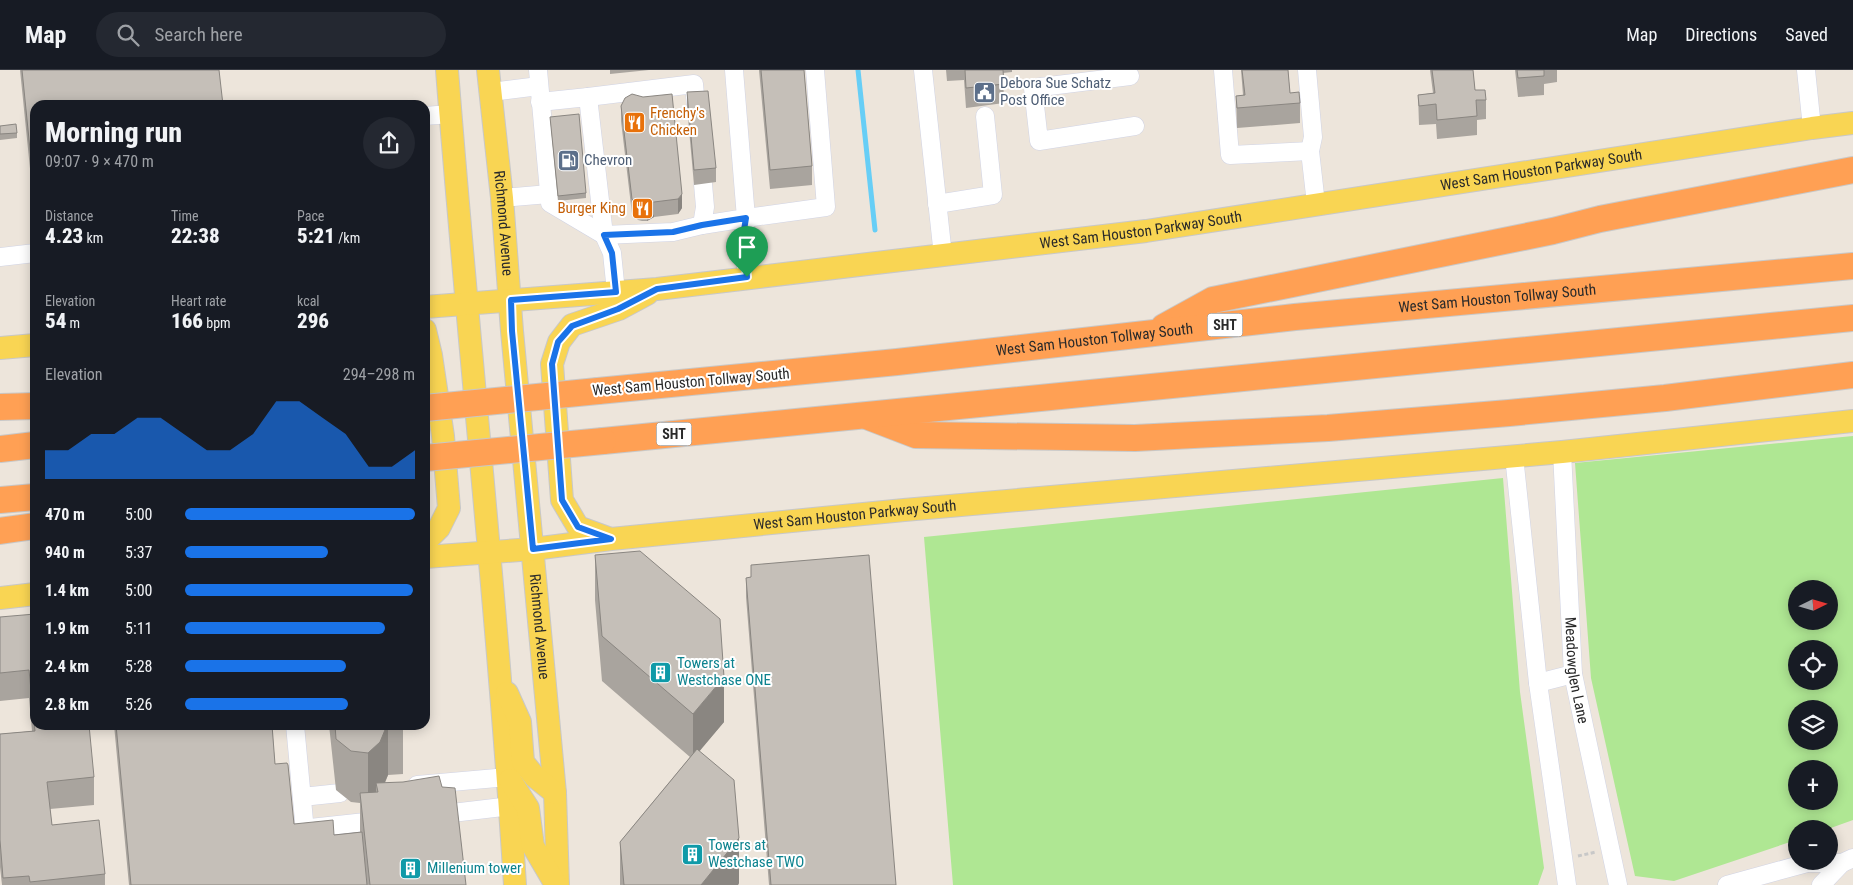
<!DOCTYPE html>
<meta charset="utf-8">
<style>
body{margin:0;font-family:"Roboto Condensed",sans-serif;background:#242831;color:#f1f3f6;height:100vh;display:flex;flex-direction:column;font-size:19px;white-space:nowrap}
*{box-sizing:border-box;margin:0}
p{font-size:16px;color:#9ea1a6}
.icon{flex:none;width:28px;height:28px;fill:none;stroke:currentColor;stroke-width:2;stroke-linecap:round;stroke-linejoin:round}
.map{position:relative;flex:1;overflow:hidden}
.drawer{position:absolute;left:30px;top:30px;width:400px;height:630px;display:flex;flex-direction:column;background:#171b24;border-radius:15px;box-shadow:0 2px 12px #0003}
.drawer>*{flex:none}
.needle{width:32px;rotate:85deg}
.controls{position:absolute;left:1788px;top:510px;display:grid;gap:10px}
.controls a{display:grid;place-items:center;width:50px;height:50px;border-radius:50%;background:#171b24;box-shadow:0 2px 12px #0003;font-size:25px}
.pin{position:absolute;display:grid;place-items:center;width:42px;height:42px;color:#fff;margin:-51px -21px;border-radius:50% 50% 50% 0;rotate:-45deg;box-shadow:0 0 5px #0007}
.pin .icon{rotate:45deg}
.round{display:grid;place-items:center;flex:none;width:52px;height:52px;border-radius:26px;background:#242831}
.headline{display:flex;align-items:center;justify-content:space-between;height:85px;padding:0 15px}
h1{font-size:28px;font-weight:800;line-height:38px}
.metrics{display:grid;grid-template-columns:repeat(3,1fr);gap:8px;height:85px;padding:5px 15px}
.metrics div{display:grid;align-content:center}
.metrics b{font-size:21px;font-weight:800}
.metrics small{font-size:14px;font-weight:400}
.metrics p{font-size:14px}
.chart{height:140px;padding:10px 15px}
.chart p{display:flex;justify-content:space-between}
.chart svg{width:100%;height:90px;margin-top:5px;fill:#1a73e8;opacity:.7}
ul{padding:0 15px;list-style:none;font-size:16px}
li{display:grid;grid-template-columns:80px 60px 1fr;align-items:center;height:38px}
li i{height:12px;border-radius:6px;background:#1a73e8}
header{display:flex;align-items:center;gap:30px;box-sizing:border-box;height:70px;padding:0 25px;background:#171b24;border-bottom:1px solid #363941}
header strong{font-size:24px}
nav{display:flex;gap:28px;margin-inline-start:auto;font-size:18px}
.search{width:350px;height:45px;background:#242831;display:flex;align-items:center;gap:12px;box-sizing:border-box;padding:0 18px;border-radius:28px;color:#9ea1a6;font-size:19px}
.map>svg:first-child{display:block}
.green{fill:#afe793;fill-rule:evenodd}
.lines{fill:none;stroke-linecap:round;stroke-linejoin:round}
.stream{stroke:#67cef6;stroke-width:5}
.minor-casing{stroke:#d0d3e4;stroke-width:19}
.major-casing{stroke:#c8c8c8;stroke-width:24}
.highway-casing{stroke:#c8c8c8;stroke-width:28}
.path{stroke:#c8c8c8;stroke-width:3;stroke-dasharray:4 2.5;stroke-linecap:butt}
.minor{stroke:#fff;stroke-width:18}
.major{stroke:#f9d553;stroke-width:22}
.highway{stroke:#ffa054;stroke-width:26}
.highway-bridge-casing{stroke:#c8c8c8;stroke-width:28;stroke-linecap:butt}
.highway-bridge{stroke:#ffa054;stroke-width:26}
.wall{fill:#a9a49e}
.shaded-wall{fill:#8a8681}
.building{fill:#c5bfb8;stroke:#8a8681}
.route-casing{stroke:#fff;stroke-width:10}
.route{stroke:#1a73e8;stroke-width:6}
.labels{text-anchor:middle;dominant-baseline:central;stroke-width:4;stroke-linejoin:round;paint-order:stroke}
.shield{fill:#fff;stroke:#6a6a6a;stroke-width:1}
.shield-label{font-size:14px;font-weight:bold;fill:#2a2a2a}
.service-label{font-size:15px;fill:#4e5e75;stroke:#fff;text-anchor:start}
.food-label{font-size:15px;fill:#c56008;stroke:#fff;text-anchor:start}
.street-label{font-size:15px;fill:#2a2a2a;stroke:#fff}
.culture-label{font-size:15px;fill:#0d838f;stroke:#fff;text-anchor:start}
</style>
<header>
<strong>Map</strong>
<div class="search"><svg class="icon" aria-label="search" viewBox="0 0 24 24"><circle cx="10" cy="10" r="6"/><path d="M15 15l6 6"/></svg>Search here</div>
<nav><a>Map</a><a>Directions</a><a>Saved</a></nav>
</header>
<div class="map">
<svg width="1853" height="815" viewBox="0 0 1853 815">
<rect width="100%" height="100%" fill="#ede5db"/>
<g class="green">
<path d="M1853 366V750L1828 759H1796V770L1674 811 1635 806 1591 608 1575 393ZM1796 519H1829V551H1796ZM1796 579H1829V611H1796ZM1796 639H1829V671H1796ZM1796 699H1829V731H1796Z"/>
<polygon points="1503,408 1520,622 1544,798 1538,815 953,815 924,467"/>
</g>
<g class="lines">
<polyline class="stream" points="858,0 875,160"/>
<defs>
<g id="minor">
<polyline points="538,0 550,133 604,165 673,162 702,155 746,148 734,0"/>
<polyline points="923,0 943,186"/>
<polyline points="1223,0 1230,85 1310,81"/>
<polyline points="1307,0 1313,67 1310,81 1316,134"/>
<polyline points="1806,0 1812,58"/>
<polyline points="1130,6 1033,18 1039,71 1135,56"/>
<polyline points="491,22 539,16"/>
<polyline points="588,27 694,14 696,36"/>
<polyline points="540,32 588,27 604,165 612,183 616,222"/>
<polyline points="425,46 450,44"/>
<polyline points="502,128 549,124"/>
<polyline points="937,134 993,125 985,46"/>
<polyline points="702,155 705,137 703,114"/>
<polyline points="0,187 35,183"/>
<polyline points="747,207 743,166 746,148 826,137 815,0"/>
<path id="s1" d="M1562 382 1573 604 1618 815"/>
<polyline points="1514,386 1538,613 1567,815"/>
<polyline points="1538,613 1573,604"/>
<polyline points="295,655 306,772"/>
<polyline points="417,715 508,707"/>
<polyline points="302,727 340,723"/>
<polyline points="435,745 511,736"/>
<polyline points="310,758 384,750"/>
<polyline points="1727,815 1807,793 1842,793 1853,788"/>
<polyline points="1821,815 1842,793"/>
</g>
<g id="major">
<path d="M447 0C468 272 498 543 515 815"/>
<path id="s2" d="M488 0 502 128 512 261 555 723 558 815"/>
<path id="s3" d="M425 237 657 219 1146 161 1812 58 1853 53"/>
<polyline points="425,260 431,285 443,366 449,438 439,458 425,472"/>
<polyline points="0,278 35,275"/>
<polyline points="608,468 578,457 562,430 552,294 559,272 572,255 619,239 647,224"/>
<path id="s4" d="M425 487 533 479 611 469 904 440 1562 382 1853 351"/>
<polyline points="0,528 35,524"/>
<polyline points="507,623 520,652 523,692 535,707 555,723"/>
<polyline points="510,710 528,738 533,776 556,815"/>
</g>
<g id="highway">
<polyline points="1164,257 1213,230 1553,161 1600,149 1853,100"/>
<path id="s5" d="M598 321 897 292 1295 247 1853 196"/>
<polyline points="0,337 35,336"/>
<polyline points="869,347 916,365 1135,368 1328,358 1509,343 1665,328 1853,305"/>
<polyline points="603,371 1853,248"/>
<polyline points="0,379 35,375"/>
<polyline points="0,430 35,427"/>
<polyline points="0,461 35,456"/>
</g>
</defs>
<use href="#minor" class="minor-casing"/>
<use href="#major" class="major-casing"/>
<use href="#highway" class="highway-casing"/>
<polyline class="path" points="1578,786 1596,782"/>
<use href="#minor" class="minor"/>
<use href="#major" class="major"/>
<use href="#highway" class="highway"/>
<defs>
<g id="highway-bridge">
<polyline points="425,338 598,321"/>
<polyline points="425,388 603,371"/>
</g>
</defs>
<use href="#highway-bridge" class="highway-bridge-casing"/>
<use href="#highway-bridge" class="highway-bridge"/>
</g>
<g class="wall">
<polygon points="20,0 219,0 35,35 35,138 34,138"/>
<polygon points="610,0 649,0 610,4"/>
<polygon points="759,0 804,0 812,96 812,115 770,119"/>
<polygon points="946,0 1012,0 1012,2 1003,3 1004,33 966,38 964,10 947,11"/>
<polygon points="1241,0 1288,0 1290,23 1300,33 1300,53 1237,58 1236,26 1243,25"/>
<polygon points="1430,0 1473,0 1475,20 1486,30 1486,49 1477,50 1477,65 1437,69 1436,54 1419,55 1418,25 1433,23"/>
<polygon points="1515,0 1557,0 1557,12 1544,14 1544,25 1518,27"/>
<polygon points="687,22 716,98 716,112 694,115 687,37"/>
<polygon points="632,24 682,138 678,144 654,147 647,151 642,151 638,150 632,144 621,51 621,36"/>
<polygon points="550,47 586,123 586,128 558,131"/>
<polygon points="0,56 17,63 17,68 0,70"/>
<polygon points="595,485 724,652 699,681 739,813 738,815 620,815 620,772 690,687 602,611 595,530"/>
<polygon points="751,495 896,815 769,815 746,527 746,508 751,507"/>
<polygon points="0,547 94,707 94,735 50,739 52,755 105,804 105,815 2,815 0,797 0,664 32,661 29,628 0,631"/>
<polygon points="114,655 272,655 275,694 294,754 334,765 360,762 360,733 351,732 336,720 329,655 403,655 403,704 388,705 385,713 466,815 129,815"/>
</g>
<g class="shaded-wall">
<polygon points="682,124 682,138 678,144 678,129"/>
<polygon points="654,132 654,147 647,151 647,136"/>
<polygon points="724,607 724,652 693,689 693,644"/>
<polygon points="388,655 388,705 380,723 378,722 376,713 376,727 368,734 368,683"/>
<polygon points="739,768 739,813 738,815 701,815"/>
</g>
<g class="building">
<polygon points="22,0 219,0 223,35 35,35 35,119 34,119"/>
<polygon points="761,0 804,0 812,96 770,100"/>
<polygon points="965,0 1003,0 1004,14 966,18"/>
<polygon points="1242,0 1288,0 1290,23 1299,22 1300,33 1237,38 1236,26 1245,25"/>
<polygon points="1432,0 1473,0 1475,20 1485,20 1486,30 1476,30 1477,46 1437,50 1436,34 1419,36 1418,25 1435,23"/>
<polygon points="1517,0 1544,0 1544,6 1518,8"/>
<polygon points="708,21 716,98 694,100 687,22"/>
<polygon points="632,24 643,27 672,24 682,124 678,129 654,132 647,136 642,136 638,135 632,129 621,36 625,28"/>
<polygon points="579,44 586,123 558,126 550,47"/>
<polygon points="16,54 17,63 0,64 0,56"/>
<polygon points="640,481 720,549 724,607 693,644 602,566 595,485"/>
<polygon points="869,485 896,815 771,815 746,508 751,507 751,495"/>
<polygon points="35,544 35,655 89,655 94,707 47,712 52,755 99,750 105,804 30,812 29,806 3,808 0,770 0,664 35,661 29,600 0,603 0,547"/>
<polygon points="116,655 272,655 275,694 287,693 288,695 294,754 333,750 334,765 362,762 367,815 131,815"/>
<polygon points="335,655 387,655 380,672 368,683 351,681 336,669"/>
<polygon points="697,679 734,710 739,768 701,815 624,815 620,772"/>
<polygon points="439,706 442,717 455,718 466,815 370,815 360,723 378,722 376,713 403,712"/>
</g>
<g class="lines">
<defs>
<polygon id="route" points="746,148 743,166 747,207 657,219 618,239 572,256 558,272 552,294 562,430 578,457 611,469 533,479 512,261 511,230 616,222 612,183 604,165 673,162 702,155"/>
</defs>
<use href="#route" class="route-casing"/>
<use href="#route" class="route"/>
</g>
<defs>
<symbol id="civic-square" viewBox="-11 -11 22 22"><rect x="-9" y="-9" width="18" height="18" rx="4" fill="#5c6f8a" stroke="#fff"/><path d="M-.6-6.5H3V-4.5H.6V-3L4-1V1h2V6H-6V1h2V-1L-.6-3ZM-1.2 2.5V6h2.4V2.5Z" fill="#fff"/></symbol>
<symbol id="restaurant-square" viewBox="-11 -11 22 22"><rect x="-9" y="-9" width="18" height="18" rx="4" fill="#e8710a" stroke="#fff"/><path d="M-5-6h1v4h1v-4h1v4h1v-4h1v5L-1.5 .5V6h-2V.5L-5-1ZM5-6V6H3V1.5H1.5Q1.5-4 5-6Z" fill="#fff"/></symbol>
<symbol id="fuel-square" viewBox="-11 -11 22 22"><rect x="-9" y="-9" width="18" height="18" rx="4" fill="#5c6f8a" stroke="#fff"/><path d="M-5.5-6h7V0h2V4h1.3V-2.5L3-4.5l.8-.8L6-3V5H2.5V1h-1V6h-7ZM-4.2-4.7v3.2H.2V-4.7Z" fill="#fff"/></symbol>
<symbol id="building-square" viewBox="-11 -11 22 22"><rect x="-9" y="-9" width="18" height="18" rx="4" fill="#0f9aa8" stroke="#fff"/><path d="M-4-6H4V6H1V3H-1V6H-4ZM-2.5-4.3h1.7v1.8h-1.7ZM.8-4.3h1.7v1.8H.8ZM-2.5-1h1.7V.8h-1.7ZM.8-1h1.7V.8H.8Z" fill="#fff"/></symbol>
</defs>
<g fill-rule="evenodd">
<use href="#civic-square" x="972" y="10" width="25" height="25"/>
<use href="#restaurant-square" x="622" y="40" width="25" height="25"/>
<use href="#fuel-square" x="556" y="78" width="25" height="25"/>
<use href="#restaurant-square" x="630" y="126" width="25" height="25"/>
<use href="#building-square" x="648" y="590" width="25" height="25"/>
<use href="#building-square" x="680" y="772" width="25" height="25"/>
<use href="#building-square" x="398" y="786" width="25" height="25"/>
</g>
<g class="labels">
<g class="shield">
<rect x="1207.5" y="243.5" width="35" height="23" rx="4"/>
<rect x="656.5" y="352.5" width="35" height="23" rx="4"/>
</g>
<g class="shield-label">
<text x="1225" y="255">SHT</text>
<text x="674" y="364">SHT</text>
</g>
<g class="service-label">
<text x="1000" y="13">Debora Sue Schatz<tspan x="1000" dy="17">Post Office</tspan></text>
<text x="584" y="90">Chevron</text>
</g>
<g class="food-label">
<text x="650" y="43">Frenchy's<tspan x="650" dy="17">Chicken</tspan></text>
<text x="626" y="138" text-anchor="end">Burger King</text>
</g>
<g class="street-label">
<text stroke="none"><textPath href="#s3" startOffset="1125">West Sam Houston Parkway South</textPath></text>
<text stroke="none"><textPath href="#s2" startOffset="154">Richmond Avenue</textPath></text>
<text stroke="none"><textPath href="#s3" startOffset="720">West Sam Houston Parkway South</textPath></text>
<text stroke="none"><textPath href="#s5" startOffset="904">West Sam Houston Tollway South</textPath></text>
<text stroke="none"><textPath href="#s5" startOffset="499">West Sam Houston Tollway South</textPath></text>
<text transform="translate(691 312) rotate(-5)">West Sam Houston Tollway South</text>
<text stroke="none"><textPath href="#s4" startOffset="432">West Sam Houston Parkway South</textPath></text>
<text stroke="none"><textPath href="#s2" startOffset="559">Richmond Avenue</textPath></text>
<text stroke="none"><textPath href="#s1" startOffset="219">Meadowglen Lane</textPath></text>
</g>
<g class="culture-label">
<text x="677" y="593">Towers at<tspan x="677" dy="17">Westchase ONE</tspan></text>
<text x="708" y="775">Towers at<tspan x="708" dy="17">Westchase TWO</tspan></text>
<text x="427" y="798">Millenium tower</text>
</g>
</g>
</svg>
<div class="controls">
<a><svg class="needle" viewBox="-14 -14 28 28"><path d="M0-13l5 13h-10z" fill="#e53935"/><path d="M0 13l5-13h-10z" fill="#9ea1a6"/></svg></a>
<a><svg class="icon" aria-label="locate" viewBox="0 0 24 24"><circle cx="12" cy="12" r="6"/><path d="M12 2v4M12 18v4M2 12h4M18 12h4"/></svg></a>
<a><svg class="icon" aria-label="layers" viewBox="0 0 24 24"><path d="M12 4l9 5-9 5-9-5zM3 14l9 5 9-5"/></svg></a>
<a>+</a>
<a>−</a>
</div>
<div class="pin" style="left:747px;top:207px;background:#1e9e55"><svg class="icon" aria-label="arrive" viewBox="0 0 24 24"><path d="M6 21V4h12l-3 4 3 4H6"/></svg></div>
<section class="drawer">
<div class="headline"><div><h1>Morning run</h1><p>09:07 · 9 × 470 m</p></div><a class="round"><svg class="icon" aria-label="share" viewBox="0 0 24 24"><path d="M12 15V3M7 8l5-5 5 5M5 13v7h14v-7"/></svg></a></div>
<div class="metrics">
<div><p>Distance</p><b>4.23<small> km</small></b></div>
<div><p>Time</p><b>22:38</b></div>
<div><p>Pace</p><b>5:21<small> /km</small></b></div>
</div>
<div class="metrics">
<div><p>Elevation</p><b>54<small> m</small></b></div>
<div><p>Heart rate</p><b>166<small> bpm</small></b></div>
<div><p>kcal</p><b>296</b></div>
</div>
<div class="chart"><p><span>Elevation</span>294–298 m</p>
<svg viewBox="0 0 160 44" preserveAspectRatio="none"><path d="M0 44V30L10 30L20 22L30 22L40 14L50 14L60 22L70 30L80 30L90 22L100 6L110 6L120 14L130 22L140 38L150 38L160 30V44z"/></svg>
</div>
<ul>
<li><b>470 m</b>5:00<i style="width:100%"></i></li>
<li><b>940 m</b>5:37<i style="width:62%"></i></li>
<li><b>1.4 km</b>5:00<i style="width:99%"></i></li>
<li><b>1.9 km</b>5:11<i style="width:87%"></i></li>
<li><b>2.4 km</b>5:28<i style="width:70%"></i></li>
<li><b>2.8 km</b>5:26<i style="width:71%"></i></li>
</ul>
</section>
</div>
